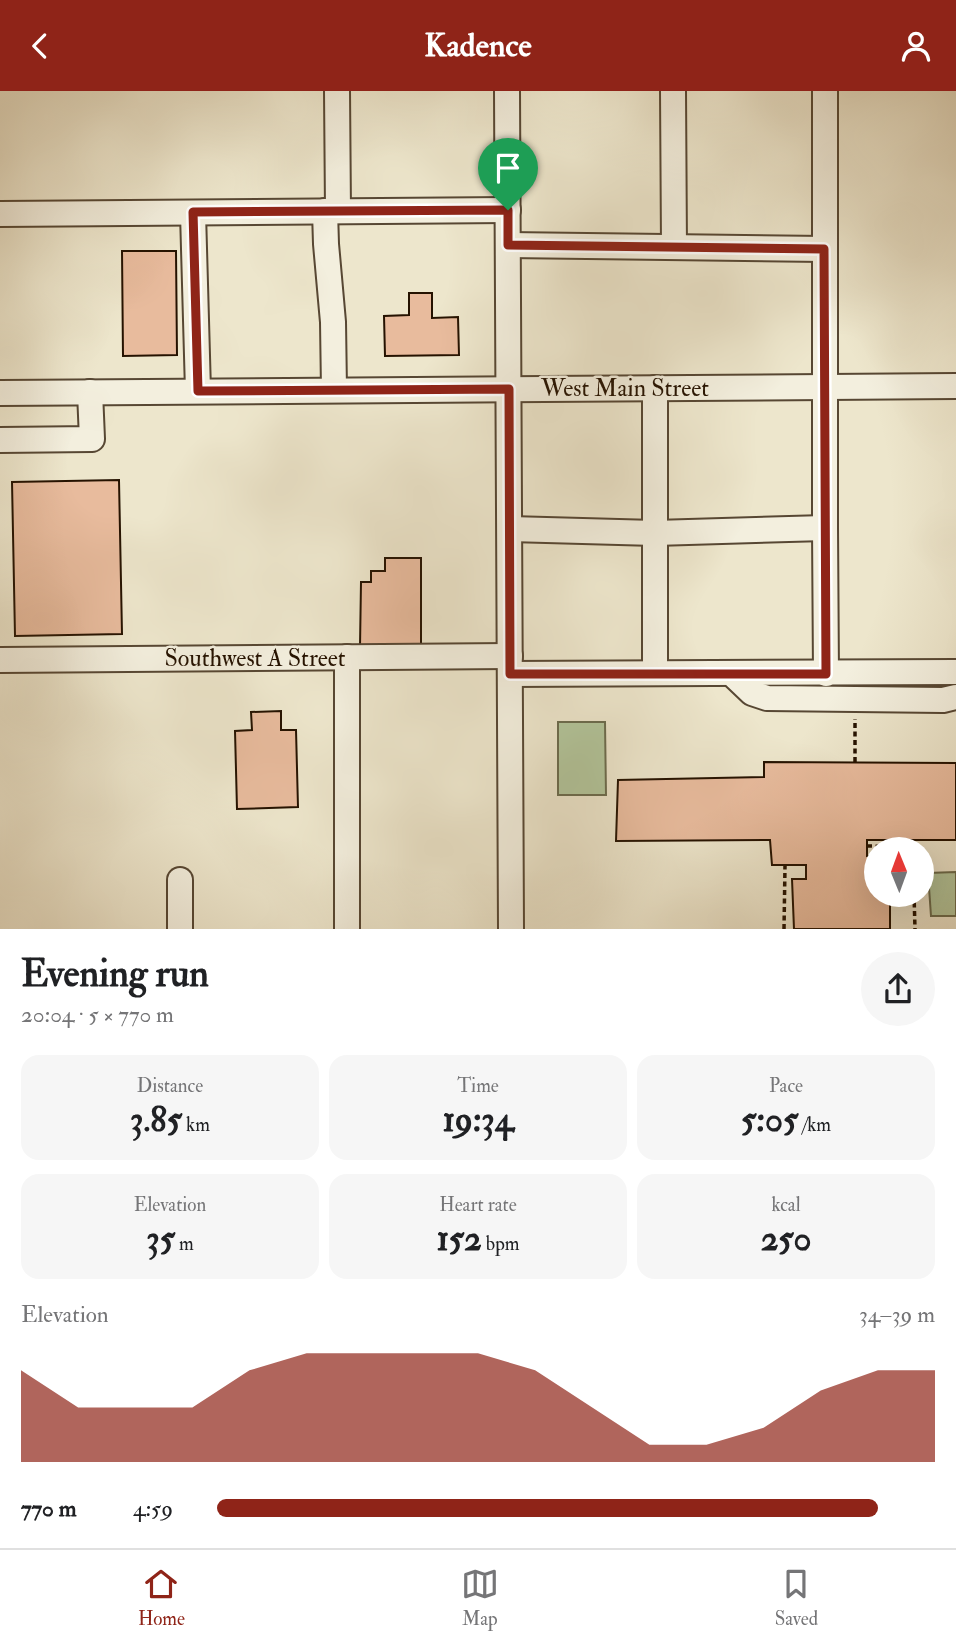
<!DOCTYPE html>
<meta charset="utf-8">
<style>
body{margin:0;font-family:"IM FELL Double Pica",serif;background:#f6f6f6;color:#202124;height:100vh;display:flex;flex-direction:column;font-size:26px;white-space:nowrap}
*{box-sizing:border-box;margin:0}
p{font-size:23px;color:#757577}
.icon{flex:none;width:38px;height:38px;fill:none;stroke:currentColor;stroke-width:2;stroke-linecap:round;stroke-linejoin:round}
.map{position:relative;height:838px;overflow:hidden}
.details{display:flex;flex-direction:column;background:#fff;flex:1}
.details>*{flex:none}
.needle{width:46px;rotate:359deg}
.fabs{position:absolute;left:864px;top:746px;display:grid;gap:14px}
.fabs a{display:grid;place-items:center;width:70px;height:70px;border-radius:50%;background:#fff;box-shadow:0 7px 28px #0002;font-size:35px}
.pin{position:absolute;display:grid;place-items:center;width:60px;height:60px;color:#fff;margin:-72px -30px;border-radius:50% 50% 50% 0;rotate:-45deg;box-shadow:0 0 7px #0007}
.pin .icon{rotate:45deg}
.round{display:grid;place-items:center;flex:none;width:74px;height:74px;border-radius:37px;background:#f6f6f6}
.headline{display:flex;align-items:center;justify-content:space-between;height:119px;padding:0 21px}
h1{font-size:38px;font-weight:700;line-height:52px}
.stats{display:grid;grid-template-columns:repeat(3,1fr);gap:10px;height:119px;padding:7px 21px}
.stats div{display:grid;align-content:center;border-radius:18px;background:#f6f6f6;text-align:center}
.stats b{font-size:35px;font-weight:700}
.stats small{font-size:19px;font-weight:400}
.stats p{font-size:19px}
.chart{height:196px;padding:14px 21px}
.chart p{display:flex;justify-content:space-between}
.chart svg{width:100%;height:126px;margin-top:7px;fill:#8f2418;opacity:.7}
ul{padding:0 21px;list-style:none;font-size:23px}
li{display:grid;grid-template-columns:112px 84px 1fr;align-items:center;height:52px}
li i{height:18px;border-radius:9px;background:#8f2418}
header{display:flex;justify-content:space-between;align-items:center;height:91px;padding:0 21px;background:#8f2418;color:#fff;font-size:32px;font-weight:700}
.tab-bar{display:flex;justify-content:space-around;align-items:center;height:98px;border-top:2px solid #e0e0e0;background:#fff;font-size:19px;color:#757577}
.tab-bar a{display:grid;justify-items:center;gap:4px}
.tab-bar .current{color:#8f2418}
.map>svg:first-child{display:block}
.green{fill:#b3c69c;stroke:#6c6c4e;stroke-width:2}
.building{fill:#e8bb9d;stroke:#251200;stroke-width:2}
.lines{fill:none;stroke-linecap:round;stroke-linejoin:round}
.minor-casing{stroke:#574733;stroke-width:28}
.path{stroke:#251200;stroke-width:3.5;stroke-dasharray:5 3.5;stroke-linecap:butt}
.minor{stroke:#f3efde;stroke-width:24}
.route-casing{stroke:#fff;stroke-width:14}
.route{stroke:#8f2418;stroke-width:9}
.labels{text-anchor:middle;dominant-baseline:central;stroke-width:5;stroke-linejoin:round;paint-order:stroke}
.street-label{font-size:24px;fill:#251200;stroke:#f3efde}
</style>
<header><svg class="icon" aria-label="back" viewBox="0 0 24 24"><path d="M15 5l-7 7 7 7"/></svg>Kadence<svg class="icon" aria-label="person" viewBox="0 0 24 24"><circle cx="12" cy="8" r="4"/><path d="M4 21q1-7 8-7t8 7"/></svg></header>
<div class="map">
<svg width="956" height="838" viewBox="0 0 956 838">
<rect width="100%" height="100%" fill="#ede6cc"/>
<filter id="stains"><feTurbulence type="fractalNoise" baseFrequency=".00286" numOctaves="4"/><feColorMatrix values="0 0 0 0 .2 0 0 0 0 .09 0 0 0 0 .02 0 0 0 .5 -.17"/></filter>
<radialGradient id="worn" r=".72"><stop offset=".6" stop-color="#630" stop-opacity="0"/><stop offset="1" stop-color="#630" stop-opacity=".3"/></radialGradient>
<g class="green">
<polygon points="558,631 605,631 606,704 558,704"/>
<polygon points="956,781 956,825 931,825 928,782"/>
</g>
<g class="building">
<polygon points="122,160 176,160 177,264 123,265"/>
<polygon points="409,202 432,202 432,227 458,226 459,264 385,265 384,225 409,224"/>
<polygon points="119,389 122,543 15,545 12,391"/>
<polygon points="385,467 421,467 421,556 360,556 361,491 371,491 371,480 385,480"/>
<polygon points="281,620 281,639 296,639 298,716 237,718 235,640 252,639 251,621"/>
<polygon points="764,671 956,672 956,749 867,749 867,765 877,765 877,803 890,803 890,838 794,838 792,788 806,788 806,774 772,774 770,749 616,750 618,689 764,686"/>
</g>
<g class="lines">
<defs>
<g id="minor">
<polyline points="337,0 338,120"/>
<polyline points="507,0 511,838"/>
<polyline points="673,0 674,156"/>
<polyline points="825,0 825,437 826,583"/>
<polyline points="325,120 326,153 333,231 334,299"/>
<polyline points="193,122 198,300"/>
<polyline points="0,123 508,119"/>
<polyline points="508,154 824,158"/>
<polyline points="0,302 956,295"/>
<polyline points="0,349 92,348 90,301"/>
<polyline points="510,438 655,442 825,437"/>
<polyline points="347,566 347,838"/>
<polyline points="0,569 510,565"/>
<polyline points="655,582 655,297"/>
<polyline points="731,582 752,602 767,607 943,609 956,606"/>
<polyline points="510,583 956,581"/>
<polyline points="180,789 180,838"/>
</g>
</defs>
<use href="#minor" class="minor-casing"/>
<g class="path">
<polyline points="855,671 855,628"/>
<polyline points="867,755 914,756 914,758"/>
<polyline points="914,803 915,838"/>
<polyline points="784,838 785,775"/>
</g>
<use href="#minor" class="minor"/>
</g>
<g class="lines">
<defs>
<polygon id="route" points="508,119 508,154 824,158 826,583 510,583 509,298 198,300 193,121"/>
</defs>
<use href="#route" class="route-casing"/>
<use href="#route" class="route"/>
</g>
<g class="labels">
<g class="street-label">
<text x="625" y="297">West Main Street</text>
<text x="255" y="567">Southwest A Street</text>
</g>
</g>
<rect width="100%" height="100%" filter="url(#stains)"/>
<rect width="100%" height="100%" fill="url(#worn)"/>
</svg>
<div class="fabs">
<a><svg class="needle" viewBox="-14 -14 28 28"><path d="M0-13l5 13h-10z" fill="#e53935"/><path d="M0 13l5-13h-10z" fill="#757577"/></svg></a>
</div>
<div class="pin" style="left:508px;top:119px;background:#1e9e55"><svg class="icon" aria-label="arrive" viewBox="0 0 24 24"><path d="M6 21V4h12l-3 4 3 4H6"/></svg></div>
</div>
<section class="details">
<div class="headline"><div><h1>Evening run</h1><p>20:04 · 5 × 770 m</p></div><a class="round"><svg class="icon" aria-label="share" viewBox="0 0 24 24"><path d="M12 15V3M7 8l5-5 5 5M5 13v7h14v-7"/></svg></a></div>
<div class="stats">
<div><p>Distance</p><b>3.85<small> km</small></b></div>
<div><p>Time</p><b>19:34</b></div>
<div><p>Pace</p><b>5:05<small> /km</small></b></div>
</div>
<div class="stats">
<div><p>Elevation</p><b>35<small> m</small></b></div>
<div><p>Heart rate</p><b>152<small> bpm</small></b></div>
<div><p>kcal</p><b>250</b></div>
</div>
<div class="chart"><p><span>Elevation</span>34–39 m</p>
<svg viewBox="0 0 160 44" preserveAspectRatio="none"><path d="M0 44V12L10 25L20 25L30 25L40 12L50 6L60 6L70 6L80 6L90 12L100 25L110 38L120 38L130 32L140 19L150 12L160 12V44z"/></svg>
</div>
<ul>
<li><b>770 m</b>4:59<i style="width:92%"></i></li>
</ul>
</section>
<nav class="tab-bar">
<a class="current"><svg class="icon" aria-label="home" viewBox="0 0 24 24"><path d="M3 11l9-7 9 7M6 9v11h12V9"/></svg>Home</a>
<a><svg class="icon" aria-label="map" viewBox="0 0 24 24"><path d="M3 6l6-2 6 2 6-2v14l-6 2-6-2-6 2zM9 4v14M15 6v14"/></svg>Map</a>
<a><svg class="icon" aria-label="saved" viewBox="0 0 24 24"><path d="M7 4h10v16l-5-4-5 4z"/></svg>Saved</a>
</nav>
